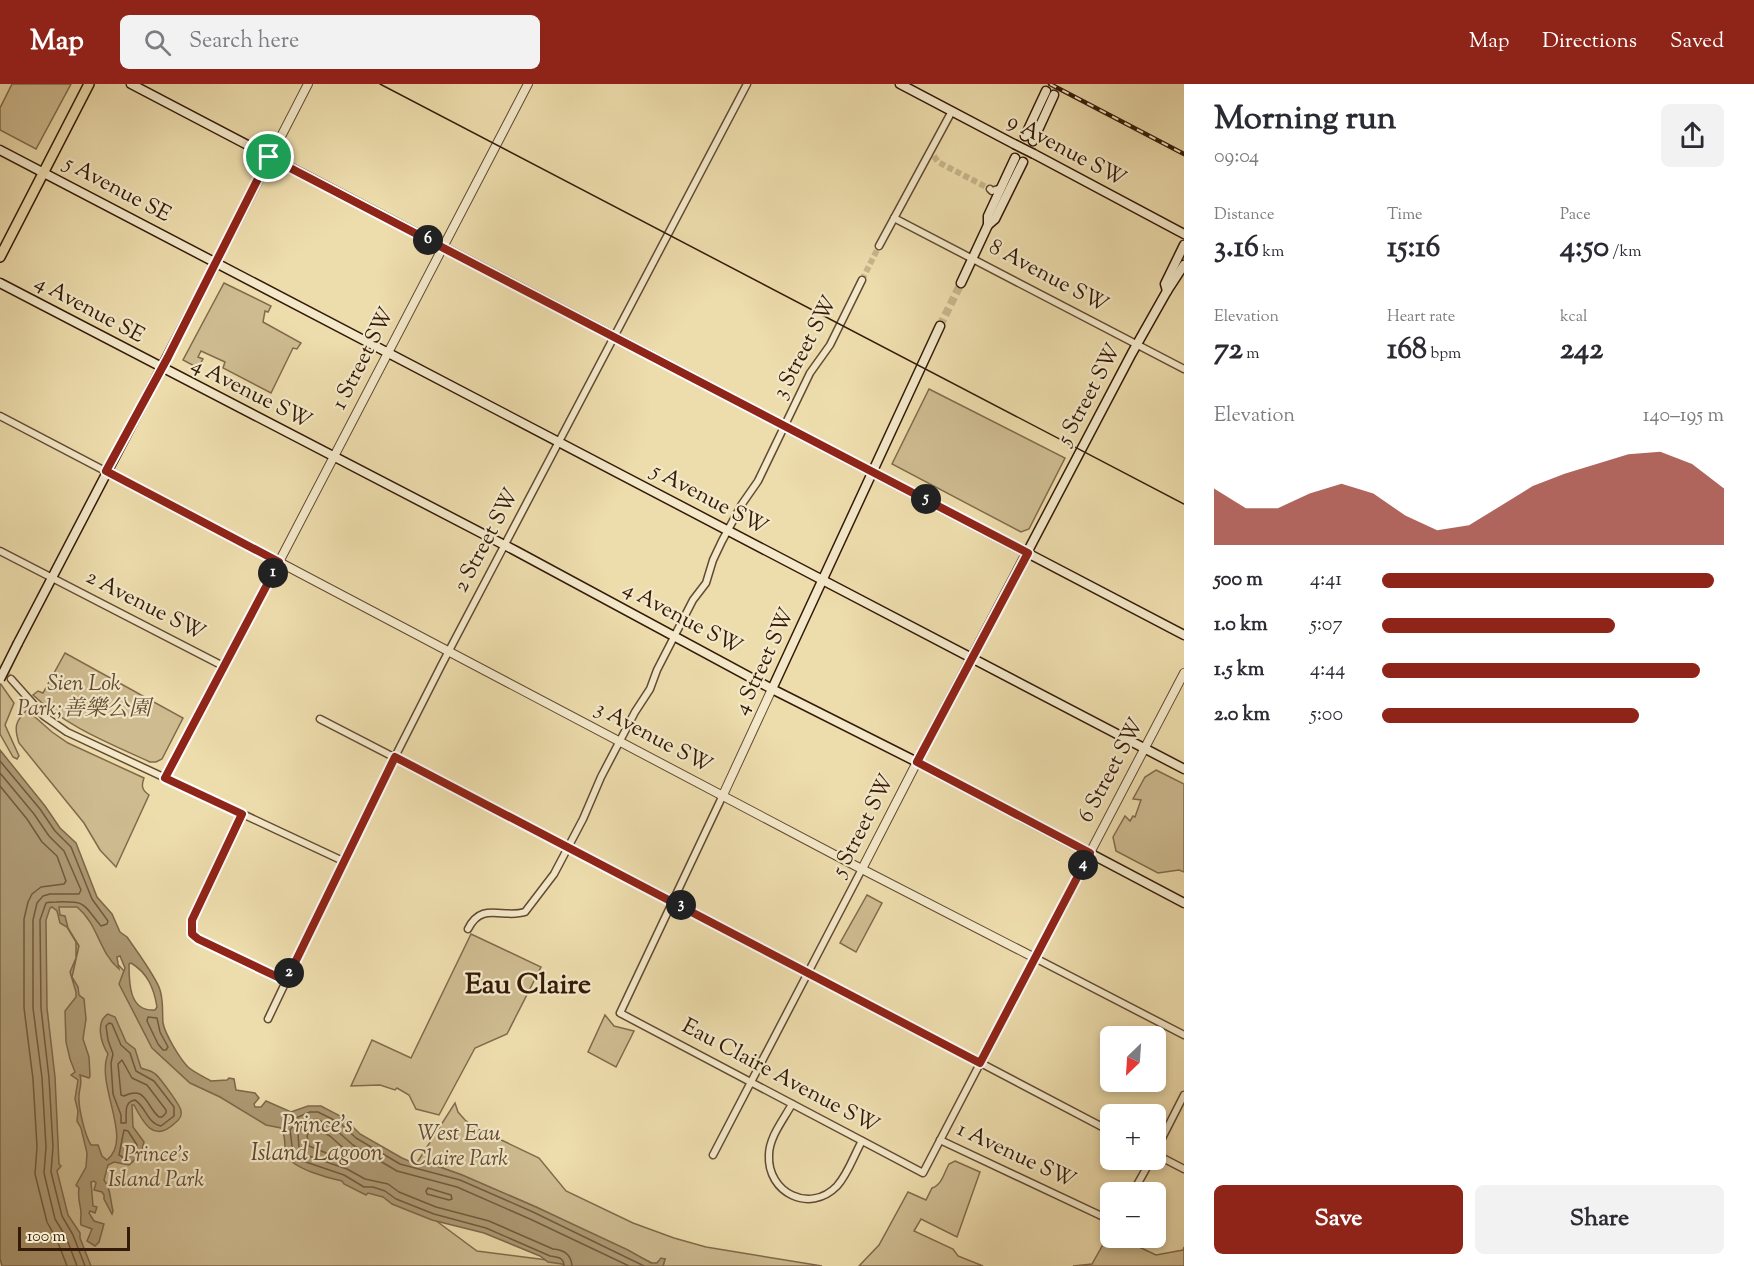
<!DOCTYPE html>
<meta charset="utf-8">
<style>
body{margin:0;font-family:"Sorts Mill Goudy","Noto Serif SC",serif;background:#f2f2f3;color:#2b2b33;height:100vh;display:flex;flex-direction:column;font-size:22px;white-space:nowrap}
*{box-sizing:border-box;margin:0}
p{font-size:20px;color:#7c7c81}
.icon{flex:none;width:33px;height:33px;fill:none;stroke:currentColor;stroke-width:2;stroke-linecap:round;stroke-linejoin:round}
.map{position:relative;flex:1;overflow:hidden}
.drawer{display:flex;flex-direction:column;background:#fff;width:570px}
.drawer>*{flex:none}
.needle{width:39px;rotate:205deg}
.tools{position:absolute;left:1100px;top:942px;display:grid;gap:12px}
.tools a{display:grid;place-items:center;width:66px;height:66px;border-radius:9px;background:#fff;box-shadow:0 3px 9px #0003;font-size:30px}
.scale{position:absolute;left:18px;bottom:15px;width:112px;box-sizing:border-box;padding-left:6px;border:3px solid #341a08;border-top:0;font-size:16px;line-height:21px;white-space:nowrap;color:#341a08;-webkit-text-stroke:4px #f3e8c9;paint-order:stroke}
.pin{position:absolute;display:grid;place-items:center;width:51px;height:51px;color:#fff;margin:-26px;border:3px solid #fff;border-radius:50%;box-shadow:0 2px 6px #0007}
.km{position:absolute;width:30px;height:30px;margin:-15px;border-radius:50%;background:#222;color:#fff;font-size:16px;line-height:30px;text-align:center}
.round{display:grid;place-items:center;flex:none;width:63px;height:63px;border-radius:9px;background:#f2f2f3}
.headline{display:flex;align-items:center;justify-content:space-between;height:102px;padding:0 30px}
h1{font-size:33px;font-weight:800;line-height:45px}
.stats{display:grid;grid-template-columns:repeat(3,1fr);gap:9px;height:102px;padding:6px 30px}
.stats div{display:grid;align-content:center}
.stats b{font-size:30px;font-weight:800}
.stats small{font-size:16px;font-weight:400}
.stats p{font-size:16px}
.chart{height:168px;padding:12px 30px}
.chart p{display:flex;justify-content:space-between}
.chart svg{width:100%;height:108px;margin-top:6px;fill:#8f2418;opacity:.7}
.primary-button{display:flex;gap:12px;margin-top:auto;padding:12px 30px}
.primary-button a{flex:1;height:69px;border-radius:9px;background:#8f2418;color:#fff;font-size:24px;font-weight:800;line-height:69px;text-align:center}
.primary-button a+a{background:#f2f2f3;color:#2b2b33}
ul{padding:0 30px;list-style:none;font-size:20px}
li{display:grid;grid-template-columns:96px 72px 1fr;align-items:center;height:45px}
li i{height:15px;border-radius:8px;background:#8f2418}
header{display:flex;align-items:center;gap:36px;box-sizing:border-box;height:84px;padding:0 30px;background:#8f2418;color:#fff}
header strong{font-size:28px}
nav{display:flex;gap:33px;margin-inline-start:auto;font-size:21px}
.search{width:420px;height:54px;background:#f2f2f3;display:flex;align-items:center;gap:15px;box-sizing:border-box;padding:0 21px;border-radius:9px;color:#7c7c81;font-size:22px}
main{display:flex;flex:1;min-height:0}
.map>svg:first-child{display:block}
.green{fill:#cebb90;stroke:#816a4c;stroke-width:1.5}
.water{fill:#ae9a74;stroke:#7d6749;stroke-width:1.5;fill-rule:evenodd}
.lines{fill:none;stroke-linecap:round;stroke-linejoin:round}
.shore{stroke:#715a3e;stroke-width:1.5}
.minor-tunnel{stroke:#c8b58b;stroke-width:6;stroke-dasharray:6 3;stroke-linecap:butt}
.secondary-tunnel{stroke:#c8b58b;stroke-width:8;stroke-dasharray:8 4;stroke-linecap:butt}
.minor-casing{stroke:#624a31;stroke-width:9}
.tertiary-casing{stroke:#624a31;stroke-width:10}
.secondary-casing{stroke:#341a08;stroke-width:11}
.primary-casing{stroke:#341a08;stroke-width:12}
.minor{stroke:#f3e8c9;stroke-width:6}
.tertiary{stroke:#f3e8c9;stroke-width:8}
.secondary{stroke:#f3e8c9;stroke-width:8}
.primary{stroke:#eddcac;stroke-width:9}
.tram{stroke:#341a08;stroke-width:1.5}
.rail-casing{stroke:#341a08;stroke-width:4.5}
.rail{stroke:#f3e8c9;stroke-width:2;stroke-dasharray:7;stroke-linecap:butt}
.secondary-bridge-casing{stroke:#341a08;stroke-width:11;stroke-linecap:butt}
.secondary-bridge{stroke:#f3e8c9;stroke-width:8}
.route-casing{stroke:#fff;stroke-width:12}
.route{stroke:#8f2418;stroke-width:8}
.labels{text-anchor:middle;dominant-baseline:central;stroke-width:4.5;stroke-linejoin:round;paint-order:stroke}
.street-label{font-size:22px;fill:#341a08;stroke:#f3e8c9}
.park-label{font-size:22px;font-style:italic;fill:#624a31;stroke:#f3e8c9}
.water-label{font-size:24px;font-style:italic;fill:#5f472e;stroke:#f3e8c9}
.district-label{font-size:28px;font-weight:bold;fill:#341a08;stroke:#f3e8c9}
</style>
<header>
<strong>Map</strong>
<div class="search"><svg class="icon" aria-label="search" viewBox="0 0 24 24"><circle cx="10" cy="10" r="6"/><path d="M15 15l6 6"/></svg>Search here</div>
<nav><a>Map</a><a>Directions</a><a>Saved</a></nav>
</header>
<main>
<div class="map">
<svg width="1184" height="1182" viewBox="0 0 1184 1182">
<rect width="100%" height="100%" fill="#eddcac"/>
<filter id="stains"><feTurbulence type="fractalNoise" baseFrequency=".00333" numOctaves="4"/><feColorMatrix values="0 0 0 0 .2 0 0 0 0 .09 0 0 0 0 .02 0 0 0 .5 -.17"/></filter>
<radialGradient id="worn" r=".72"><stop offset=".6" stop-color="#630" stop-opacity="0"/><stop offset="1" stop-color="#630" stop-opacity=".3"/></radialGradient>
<g class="green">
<polygon points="12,0 71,0 36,65 0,46 0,24"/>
<polygon points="224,199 271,222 268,228 265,227 263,238 301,259 297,265 293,264 271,309 223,284 225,278 201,267 198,273 203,275 198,284 183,276"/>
<polygon points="929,305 1065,374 1029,445 1021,448 892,380"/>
<path d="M65 569 183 634 162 675 156 678H150C109 659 67 643 33 611L38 607 43 609Z"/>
<polygon points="0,599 14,619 5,641 19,672 17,675 13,673 0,650"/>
<path d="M27 626 52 648 68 659 144 694C141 702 142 706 149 711L116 783 100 766 84 739 19 659C14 644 15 637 27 626Z"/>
<polygon points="1156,686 1184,700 1184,788 1179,786 1158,789 1116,767 1113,753 1125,732 1130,737 1133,732 1135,733 1141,716 1133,715 1145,693"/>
<polygon points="867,811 882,819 856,868 840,859"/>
<polygon points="47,821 78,821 88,830 108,870 127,890 129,909 177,985 276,1037 427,1130 477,1167 563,1178 569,1182 89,1182 66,1131 55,1086 44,924 43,835"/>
<polygon points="471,850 541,883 507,950 475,964 439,1031 416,1025 409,1011 397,1004 395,1006 380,1001 351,1002 372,956 411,974"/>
<polygon points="605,931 614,942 634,947 616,983 588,968"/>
<polygon points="455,1019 458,1028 465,1036 476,1044 539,1074 566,1107 633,1139 674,1154 706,1163 822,1182 663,1182 665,1175 654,1180 536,1123 462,1091 437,1082 416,1080"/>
<path d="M955 1077 980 1088 957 1153 921 1135 914 1147 953 1165 958 1172 983 1182H859L879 1161 908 1108 926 1116 932 1104C942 1101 944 1089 949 1080Z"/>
<polygon points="1110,1148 1110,1154 1120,1154 1156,1171 1183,1166 1184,1163 1184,1182 1073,1182 1092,1180"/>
</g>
<path class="water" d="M0 666 45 722 60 744 76 759 97 813 112 830 120 848 127 853C138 869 151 886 159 903 164 915 162 928 163 939 165 950 180 975 188 983 192 987 204 993 211 997L227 996 229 994 234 995 236 1006 255 1009 259 1014 254 1020 255 1023H261L266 1017 291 1028 308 1022H321L344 1034 360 1050 402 1074 416 1080 437 1082 462 1091 536 1123 628 1166 651 1179H657L661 1174 665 1175 663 1182H565L562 1180 548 1178 540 1172 484 1149 432 1136 392 1120 383 1113 368 1109 366 1111 344 1100 342 1097C328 1094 294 1085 287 1072 283 1063 287 1052 281 1044L266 1041 220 1013 190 999 152 964 119 900 125 884 120 872 117 873 119 885C98 867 99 841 77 823H59L60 831 65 832 68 844 79 862 72 893 78 903 79 911 84 915 86 935 83 955 89 973 90 992 89 994 80 991C83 1001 78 1006 79 1015 79 1026 85 1052 91 1061H98L102 1072 107 1076C134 1055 95 1001 108 970 101 959 95 938 108 930L115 933 126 958 135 965 141 984C145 986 150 986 154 989 158 991 181 1022 181 1027 182 1033 179 1036 175 1039 154 1059 144 1040 134 1021H132L133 1043 144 1058C142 1069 137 1074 129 1081L114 1078 108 1081 104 1096C111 1105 110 1115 113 1127L112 1130 104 1115V1111L102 1108 94 1106 96 1099 94 1097 91 1098 93 1122 97 1123 95 1129 90 1127 89 1129 94 1137 104 1140 99 1158 95 1162 87 1157 92 1145 81 1141C80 1137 81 1134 81 1130 81 1122 77 1114 79 1104L76 1101 86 1083 87 1069 81 1044 77 1037 78 1027 75 1015 78 996 71 991 75 988 70 975 66 958 65 927 76 913V908L70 888 76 874V858L67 843 60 839 57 827 52 823 50 824 46 836 47 924 55 993 59 1080 61 1082 57 1087 68 1131 80 1149V1154L91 1182H2L0 1175ZM131 879C148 889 154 905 157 923L155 926C129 928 129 899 129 880Z"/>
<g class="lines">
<g class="shore">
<path d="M0 677 40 725 55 747 71 763 92 815 108 837 107 840 101 842C82 819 87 817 56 818 52 818 49 818 46 819L40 836 41 924 49 994 53 1063 51 1088 62 1132 73 1151 85 1182"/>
<polyline points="0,689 34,730 49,752 64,767 81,806 79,810 50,810 43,812 37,819 33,836 33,924 42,994 46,1063 44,1089 55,1135 66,1153 77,1182"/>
<polyline points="0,702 27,735 42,758 57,772 66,797 64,800 41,803 32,810 28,818 24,835 24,924 33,995 37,1063 35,1090 47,1138 57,1156 67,1182"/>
<polygon points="148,933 157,934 160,948 168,963 166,966 163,966 158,960 147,937"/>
<path d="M109 939 112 940 121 961 130 969 136 987 154 997 174 1023V1032L161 1042C147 1039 146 1023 135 1016 123 1018 127 1030 126 1039H121V1031L113 1010 111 979 113 970 108 956 106 942Z"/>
<path d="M122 976 132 994 147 1001 166 1026V1029L162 1033H159C146 1022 146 1001 124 1012L121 1011 118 980Z"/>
<polygon points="315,1044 330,1052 350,1070 350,1074 336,1073 309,1062 307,1052 310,1046"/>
<polygon points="124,1046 128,1047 137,1061 135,1068 126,1075 119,1071"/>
<polygon points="428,1104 451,1111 452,1115 449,1116 427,1110 426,1107"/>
<path d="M564 1182C564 1173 557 1173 550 1172L486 1144 434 1130 396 1115 385 1107 373 1103H364L344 1091 300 1076 293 1069 290 1046 294 1041 296 1034 310 1028H318L340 1039 356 1054 400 1080 460 1096 533 1128 644 1182"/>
<path d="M572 1182C571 1170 564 1166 553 1165L489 1137 436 1123 399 1108 388 1100 365 1095 347 1085 303 1070 299 1063 298 1050 304 1039 317 1035 335 1045 353 1061 397 1087 457 1103 530 1135 629 1182"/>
</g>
<g class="minor-tunnel">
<polyline points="934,72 938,78 990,105"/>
<polyline points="862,196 879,162"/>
<polyline points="0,581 11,595"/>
</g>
<g class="secondary-tunnel">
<polyline points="1054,11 1059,0"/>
<polyline points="940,242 961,199"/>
</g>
<defs>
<g id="minor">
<polyline points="990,105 992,107 1001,104"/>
<polyline points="894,134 1184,285"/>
<polyline points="879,162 952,27"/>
<polyline points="0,332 279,478 165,694"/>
<polyline points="0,467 223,582"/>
<polyline points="11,595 44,632 67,648 343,777"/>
<polyline points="320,635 684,823 1110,1047"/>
<polyline points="723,711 620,929 923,1089 1035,874 1184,951"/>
<polyline points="242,730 192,836 191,847 198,855 286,897"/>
<path d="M468 845C482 817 502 835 525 828L554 790 583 735 601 693 635 628 650 605 657 586 693 516 706 499 713 476 722 457 742 420 758 397 810 289 830 261 862 196"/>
<polyline points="268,935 362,738 442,580 747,0"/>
<path d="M792 1020C784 1035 769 1053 769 1071 767 1109 810 1130 837 1102 848 1090 854 1071 862 1057"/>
<polyline points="940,1056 1110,1136"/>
<polyline points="1155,1068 1184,1011"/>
<polyline points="1155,1070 1184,1085"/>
<polyline points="713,1071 862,785"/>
<polyline points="1133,1108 1151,1076"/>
</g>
<g id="tertiary">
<polyline points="528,0 279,478 852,780 1035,874 1184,589"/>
<polyline points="216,179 308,0"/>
<polyline points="723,711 772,605"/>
<polyline points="862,785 917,678"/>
</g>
<g id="secondary">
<polyline points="131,0 1184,551"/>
<polyline points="900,0 1014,60"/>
<polyline points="1025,52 1046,7"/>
<polyline points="1033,57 1054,11"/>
<polyline points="0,66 1184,685"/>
<polyline points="1034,70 1184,150"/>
<polyline points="988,141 995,135 1023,78"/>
<polyline points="0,199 516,467 772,605 917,678 1184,819"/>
<polyline points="961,199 988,141 988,132 1015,74"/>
<polyline points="1167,207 1165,200 1184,161"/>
<polyline points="18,559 216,179"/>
<polyline points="772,605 940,242"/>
<polyline points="917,678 1132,269 1167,207 1184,181"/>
</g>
<polyline id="primary" points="0,173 89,0"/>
</defs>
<use href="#minor" class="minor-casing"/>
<use href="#tertiary" class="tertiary-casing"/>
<use href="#secondary" class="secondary-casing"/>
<use href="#primary" class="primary-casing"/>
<use href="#minor" class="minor"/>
<use href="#tertiary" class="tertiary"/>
<use href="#secondary" class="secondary"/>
<use href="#primary" class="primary"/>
<polyline class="tram" points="380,0 1184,420"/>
<defs>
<polyline id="rail" points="1050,0 1184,70"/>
</defs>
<use href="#rail" class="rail-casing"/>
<use href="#rail" class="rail"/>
<defs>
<g id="secondary-bridge">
<polyline points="1014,60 1034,70"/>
<polyline points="0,595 18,559"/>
</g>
</defs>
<use href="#secondary-bridge" class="secondary-bridge-casing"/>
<use href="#secondary-bridge" class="secondary-bridge"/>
</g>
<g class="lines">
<defs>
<polygon id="route" points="269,73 1028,469 917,678 1090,769 980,979 395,673 286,897 198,855 192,850 192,836 242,730 165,694 279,478 106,387 168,273"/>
</defs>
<use href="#route" class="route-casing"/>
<use href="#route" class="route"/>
</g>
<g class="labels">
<g class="street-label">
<text transform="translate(1066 67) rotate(28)">9 Avenue SW</text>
<text transform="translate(117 106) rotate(28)">5 Avenue SE</text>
<text transform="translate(1048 193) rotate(28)">8 Avenue SW</text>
<text transform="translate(89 226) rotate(28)">4 Avenue SE</text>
<text transform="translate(806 264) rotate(-62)">3 Street SW</text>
<text transform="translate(364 275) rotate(-63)">1 Street SW</text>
<text transform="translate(251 310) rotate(27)">4 Avenue SW</text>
<text transform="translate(1090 311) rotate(-62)">5 Street SW</text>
<text transform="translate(709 416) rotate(28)">5 Avenue SW</text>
<text transform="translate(487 457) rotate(-62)">2 Street SW</text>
<text transform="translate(145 522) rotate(27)">2 Avenue SW</text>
<text transform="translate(682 535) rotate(28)">4 Avenue SW</text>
<text transform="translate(765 578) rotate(-65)">4 Street SW</text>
<text transform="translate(653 654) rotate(28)">3 Avenue SW</text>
<text transform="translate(1112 687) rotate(-62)">6 Street SW</text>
<text transform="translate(864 742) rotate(-63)">5 Street SW</text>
<text transform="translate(780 993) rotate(28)">Eau Claire Avenue SW</text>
<text transform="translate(1016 1072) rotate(25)">1 Avenue SW</text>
</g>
<g class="park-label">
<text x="84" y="601">Sien Lok<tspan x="84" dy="25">Park;善樂公園</tspan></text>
<text x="459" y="1051">West Eau<tspan x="459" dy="25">Claire Park</tspan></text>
<text x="156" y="1072">Prince's<tspan x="156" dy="25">Island Park</tspan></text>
</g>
<g class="water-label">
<text x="317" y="1042">Prince's<tspan x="317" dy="28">Island Lagoon</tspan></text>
</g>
<g class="district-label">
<text x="528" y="902">Eau Claire</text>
</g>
</g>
<rect width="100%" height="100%" filter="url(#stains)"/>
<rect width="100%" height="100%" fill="url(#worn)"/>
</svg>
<div class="tools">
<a><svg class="needle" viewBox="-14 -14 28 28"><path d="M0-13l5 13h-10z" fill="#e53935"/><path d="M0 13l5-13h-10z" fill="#7c7c81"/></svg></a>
<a>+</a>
<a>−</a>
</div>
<div class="scale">100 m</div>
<div class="pin" style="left:269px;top:73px;background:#1e9e55"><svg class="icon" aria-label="arrive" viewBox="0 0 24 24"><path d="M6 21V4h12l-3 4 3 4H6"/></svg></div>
<b class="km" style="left:273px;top:489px">1</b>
<b class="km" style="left:289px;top:889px">2</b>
<b class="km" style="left:681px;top:821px">3</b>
<b class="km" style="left:1083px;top:781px">4</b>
<b class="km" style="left:926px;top:415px">5</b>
<b class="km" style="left:428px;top:156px">6</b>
</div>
<section class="drawer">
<div class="headline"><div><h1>Morning run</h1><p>09:04</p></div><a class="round"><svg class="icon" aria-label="share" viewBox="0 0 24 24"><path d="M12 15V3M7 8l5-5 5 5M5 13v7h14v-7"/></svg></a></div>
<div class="stats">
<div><p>Distance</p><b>3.16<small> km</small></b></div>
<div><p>Time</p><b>15:16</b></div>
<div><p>Pace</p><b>4:50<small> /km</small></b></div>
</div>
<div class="stats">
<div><p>Elevation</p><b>72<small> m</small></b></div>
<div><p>Heart rate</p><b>168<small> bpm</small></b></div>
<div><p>kcal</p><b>242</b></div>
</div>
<div class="chart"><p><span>Elevation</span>140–195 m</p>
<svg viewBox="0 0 160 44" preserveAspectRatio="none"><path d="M0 44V21L10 29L20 29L30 23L40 19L50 23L60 32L70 38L80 36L90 28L100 20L110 15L120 11L130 7L140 6L150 11L160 21V44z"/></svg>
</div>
<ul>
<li><b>500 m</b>4:41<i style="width:97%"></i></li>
<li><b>1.0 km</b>5:07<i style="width:68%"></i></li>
<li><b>1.5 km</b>4:44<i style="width:93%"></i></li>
<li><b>2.0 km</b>5:00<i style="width:75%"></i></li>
</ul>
<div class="primary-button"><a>Save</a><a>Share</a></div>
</section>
</main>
